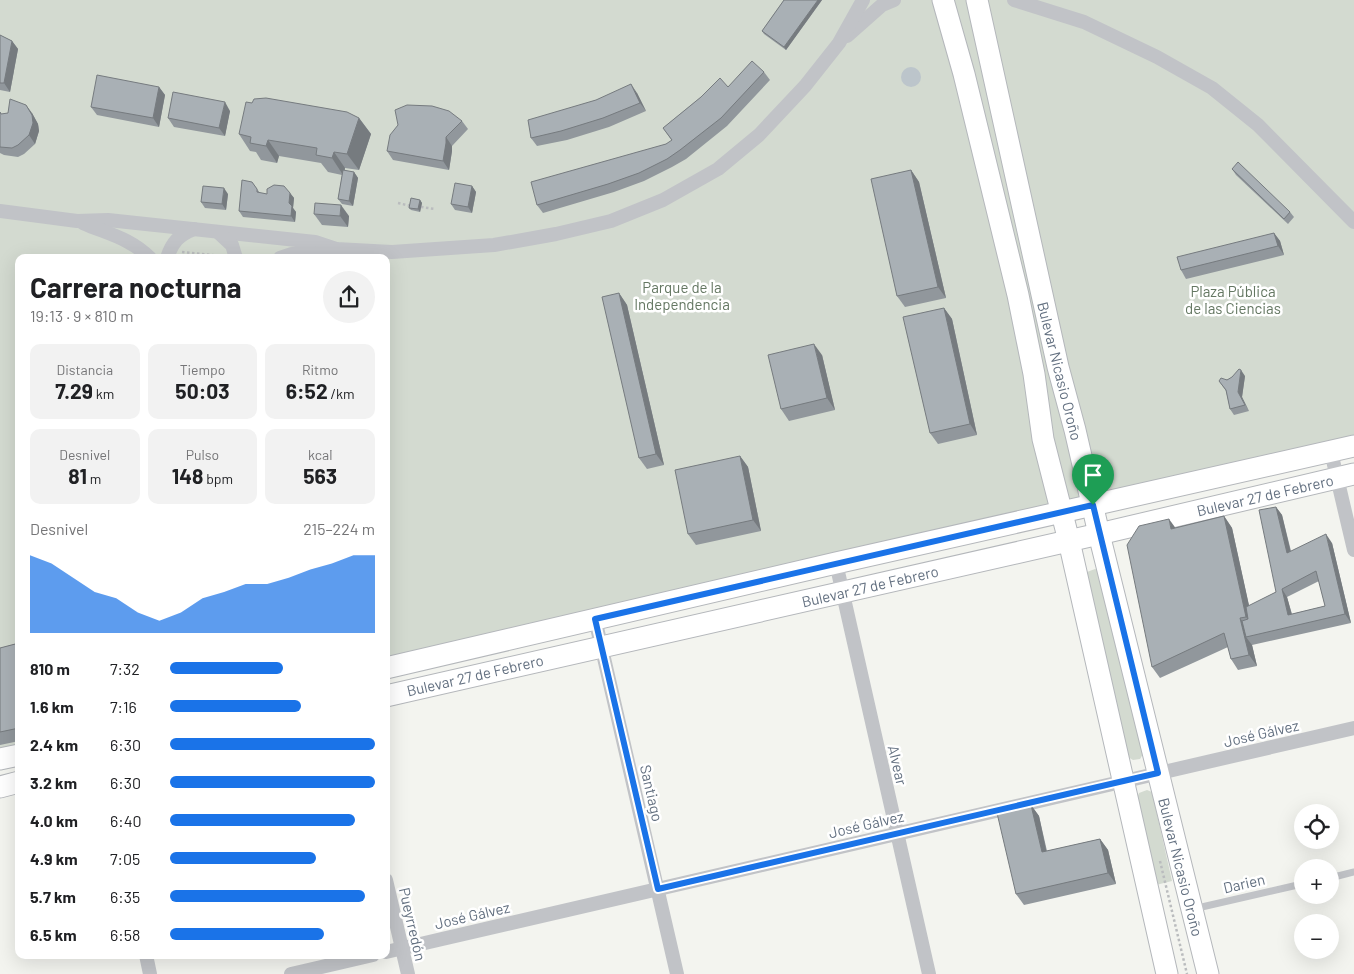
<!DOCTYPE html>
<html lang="es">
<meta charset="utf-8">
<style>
body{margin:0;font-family:Barlow,sans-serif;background:#f2f2f2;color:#202124;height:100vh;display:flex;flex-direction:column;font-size:19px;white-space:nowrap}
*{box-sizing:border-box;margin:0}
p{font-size:16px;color:#757577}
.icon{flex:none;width:28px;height:28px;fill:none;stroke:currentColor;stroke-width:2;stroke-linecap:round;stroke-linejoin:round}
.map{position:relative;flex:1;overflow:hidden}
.panel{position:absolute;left:15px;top:254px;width:375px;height:705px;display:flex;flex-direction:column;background:#fff;border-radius:10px;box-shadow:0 5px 20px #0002}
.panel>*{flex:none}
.buttons{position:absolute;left:1294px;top:804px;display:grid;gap:10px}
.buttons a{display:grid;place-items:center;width:45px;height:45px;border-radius:50%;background:#fff;box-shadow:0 5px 20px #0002;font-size:25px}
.pin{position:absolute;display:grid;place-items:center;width:42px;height:42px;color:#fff;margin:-51px -21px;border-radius:50% 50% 50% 0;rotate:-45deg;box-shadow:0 0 5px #0007}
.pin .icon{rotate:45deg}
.round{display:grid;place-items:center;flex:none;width:52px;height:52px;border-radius:26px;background:#f2f2f2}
.overview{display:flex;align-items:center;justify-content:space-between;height:85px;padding:0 15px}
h1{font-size:28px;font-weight:700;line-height:38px}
.metrics{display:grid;grid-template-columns:repeat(3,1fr);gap:8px;height:85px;padding:5px 15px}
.metrics div{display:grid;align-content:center;border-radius:10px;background:#f2f2f2;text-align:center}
.metrics b{font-size:21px;font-weight:700}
.metrics small{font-size:14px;font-weight:400}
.metrics p{font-size:14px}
.chart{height:140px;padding:10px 15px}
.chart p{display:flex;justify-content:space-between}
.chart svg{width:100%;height:90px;margin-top:5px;fill:#1a73e8;opacity:.7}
ul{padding:0 15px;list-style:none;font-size:16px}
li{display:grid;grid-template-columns:80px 60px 1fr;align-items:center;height:38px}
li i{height:12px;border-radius:6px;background:#1a73e8}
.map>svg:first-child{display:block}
.park{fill:#d3dad0}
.water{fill:#bcc5cb}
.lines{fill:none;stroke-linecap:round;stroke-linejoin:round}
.primary-casing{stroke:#b4b7bb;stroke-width:23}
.path{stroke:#babcbe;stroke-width:2.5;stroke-dasharray:2.5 2.5;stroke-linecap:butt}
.lane{stroke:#c1c3c7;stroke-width:7}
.street{stroke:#c1c3c7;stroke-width:14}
.primary{stroke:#fff;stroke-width:21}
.wall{fill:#91979c;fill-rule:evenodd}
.shaded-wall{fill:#767b7f}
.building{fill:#a9b0b5;stroke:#767b7f;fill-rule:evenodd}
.route-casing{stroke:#fff;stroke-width:10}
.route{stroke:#1a73e8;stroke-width:6}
.labels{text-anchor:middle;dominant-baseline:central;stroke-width:5;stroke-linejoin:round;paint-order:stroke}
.park-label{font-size:15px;fill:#647762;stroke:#fff}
.street-label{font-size:15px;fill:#637080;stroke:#fff}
</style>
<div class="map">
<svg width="1354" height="974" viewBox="0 0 1354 974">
<rect width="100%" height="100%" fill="#f3f4ef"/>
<g class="park">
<polygon points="0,0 1354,0 1354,446 386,668 386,258 19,258 19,755 0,759"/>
<polygon points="1095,569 1100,571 1143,754 1140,759 1133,760 1128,757 1084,576 1087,572"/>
<polygon points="1147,790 1152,792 1172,881 1156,885 1137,798 1139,793"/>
</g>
<circle class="water" cx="911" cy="77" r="10"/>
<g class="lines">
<defs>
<g id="primary">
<polyline points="943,0 964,74 1018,295 1034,374 1043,439 1069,541 1167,974"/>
<polyline points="977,0 1058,367 1075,430 1099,534 1208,974"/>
<polyline points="386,668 836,563 1354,446"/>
<polyline points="386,696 1099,534 1354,474"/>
<polyline points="0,759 19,755"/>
<polyline points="0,787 19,782"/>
</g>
</defs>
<use href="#primary" class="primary-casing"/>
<g class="path">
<polyline points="398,203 411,206"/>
<polyline points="421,207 435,209"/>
<polyline points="182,252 221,256"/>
<polyline points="1160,861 1187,974"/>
</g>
<g class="lane">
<polyline points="1330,878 1354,872"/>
<polyline points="1193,909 1302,884"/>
</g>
<g class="street">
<polyline points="1014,0 1084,22 1157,57 1212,88 1258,125 1354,222"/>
<polyline points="847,36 882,5 894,0"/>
<polyline points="0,211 77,221 108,220 315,242 336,249 392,252 494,245 556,234 611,221 663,200 718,169 759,135 805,86 839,43 863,0"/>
<path d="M83 223C108 234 130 238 150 258"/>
<polyline points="218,232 232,245 236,258"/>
<path d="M167 258C172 242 179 235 194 229"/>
<polyline points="280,258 292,254 314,254 336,249"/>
<polyline points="1331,452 1354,550"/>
<polyline points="836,563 929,974"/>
<polyline points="595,619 677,974"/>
<polyline points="386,880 408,974"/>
<polyline points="386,952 1354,728"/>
<polyline points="146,955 150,974"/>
<polyline points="291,974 373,955"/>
</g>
<use href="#primary" class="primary"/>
</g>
<g class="wall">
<polygon points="784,0 822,0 786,50 764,34 762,31"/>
<polygon points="0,35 12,41 18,49 10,92 0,90"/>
<polygon points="764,72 770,80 727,126 686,159 672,167 644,181 614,192 543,213 537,205 666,144 672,141 663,128 701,97"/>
<polygon points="159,87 165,95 159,127 97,115 91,107"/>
<polygon points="637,93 646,111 609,127 567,140 537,146 531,138"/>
<polygon points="230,111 225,136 174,127 168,118"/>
<polygon points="0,112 1,114 32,113 38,124 39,131 35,144 24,154 18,157 4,155 0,153"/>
<polygon points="359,118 371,134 359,170 345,168 345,171 354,172 358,178 353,206 342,204 338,199 342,175 328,172 321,163 279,156 277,163 261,160 256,152 250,151 239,134"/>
<polygon points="462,121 468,129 452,146 452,151 449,170 393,160 387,151"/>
<polygon points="1232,169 1290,212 1294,217 1288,224 1236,175"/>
<polygon points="911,170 919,182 946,298 905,307 897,296"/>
<polygon points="252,182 260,193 267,194 290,193 294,198 293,208 296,212 295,222 243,217 239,211"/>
<polygon points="472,186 476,192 472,213 455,210 451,204"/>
<polygon points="228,194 226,210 205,208 201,202"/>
<polygon points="420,200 422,203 420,212 411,210 409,208"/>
<polygon points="314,214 349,216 348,227 322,225"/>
<polygon points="1274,233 1280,241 1284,255 1186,279 1181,270"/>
<polygon points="619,293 627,305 664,465 647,469 639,458"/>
<polygon points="944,308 952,319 977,435 938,444 930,433"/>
<polygon points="822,355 835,410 789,421 781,409"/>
<polygon points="1245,376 1242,397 1249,411 1234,415 1230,409 1226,391 1219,381"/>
<polygon points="740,456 748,467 761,531 696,545 688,534"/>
<path d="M1276 507 1282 515 1291 551 1332 543 1351 623 1252 645 1257 666 1238 670 1231 659 1228 647 1160 678 1152 667 1175 528 1224 516 1232 528 1249 606 1276 592ZM1319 581 1325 606 1292 614 1287 597Z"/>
<polygon points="19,643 19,741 0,745 0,648"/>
<polygon points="1031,805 1039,816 1047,851 1100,839 1108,850 1116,884 1024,905 1016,894"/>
</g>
<g class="shaded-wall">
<polygon points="818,0 822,0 786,50 784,47"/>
<polygon points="12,41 18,49 10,92 4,83"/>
<polygon points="631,84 637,93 646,111 640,103"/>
<polygon points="159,87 165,95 159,127 153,118"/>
<polygon points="225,102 230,111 225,136 219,128"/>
<polygon points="26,105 32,113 38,124 39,131 35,144 29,135"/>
<polygon points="359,118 371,134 359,170 347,154"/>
<polygon points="446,137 452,146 452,151 449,170 443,161"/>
<polygon points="268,140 279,156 277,163 266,146"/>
<polygon points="334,152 345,168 343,175 332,158"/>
<polygon points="911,170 919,182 946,298 938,287"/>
<polygon points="354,172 358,178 353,206 349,201"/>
<polygon points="472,186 476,192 472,213 468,207"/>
<polygon points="224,188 228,194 226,210 222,204"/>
<polygon points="290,193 294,198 293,208 296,212 295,222 291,216 289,203"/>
<polygon points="420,200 422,203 420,212 418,209"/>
<polygon points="341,205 349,216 348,227 340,216"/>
<polygon points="1274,233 1280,241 1284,255 1278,246"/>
<polygon points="619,293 627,305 664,465 656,454"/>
<polygon points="944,308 952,319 977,435 970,424"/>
<polygon points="814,344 822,355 835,410 827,398"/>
<polygon points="1241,370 1245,376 1242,397 1249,411 1238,392"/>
<polygon points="740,456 748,467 761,531 753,520"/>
<polygon points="1276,507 1282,515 1293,562 1287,553"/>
<polygon points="1224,516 1232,528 1254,628 1246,617"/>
<polygon points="1169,519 1177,530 1171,529"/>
<polygon points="1326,534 1332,543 1351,623 1345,614"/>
<polygon points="1282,589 1287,597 1294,623 1288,615"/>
<polygon points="1240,618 1248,629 1246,637 1252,645 1257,666 1249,655"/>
<polygon points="1031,805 1039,816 1049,864 1042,852"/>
<polygon points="1100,839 1108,850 1116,884 1108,873"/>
</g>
<g class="building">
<polygon points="784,0 818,0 784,47 762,31"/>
<polygon points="0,35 12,41 4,83 0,83"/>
<polygon points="752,61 764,72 721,118 680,150 667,159 639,173 608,184 537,205 531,182 666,144 672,140 663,128 701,97 720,78 728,87"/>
<polygon points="97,75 159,87 153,118 91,107"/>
<polygon points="631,84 640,103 603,118 561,131 531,138 528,120 596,100"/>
<polygon points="173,92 225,102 219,128 168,118"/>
<polygon points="266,98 347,112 359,118 347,154 334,152 332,158 316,155 317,148 268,140 266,146 250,143 251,137 239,134 246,102 252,103 254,99"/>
<polygon points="10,99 26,105 32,115 33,123 29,135 18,145 12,148 0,147 0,112 1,114 8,113"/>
<polygon points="407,105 432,106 449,111 462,121 446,137 446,143 443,161 387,151 390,135 398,125 395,110"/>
<polygon points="1238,162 1290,212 1284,219 1232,169"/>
<polygon points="343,170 354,172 349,201 338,199"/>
<polygon points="911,170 938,287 897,296 871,179"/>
<polygon points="242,180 252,182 257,189 257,192 267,194 267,189 274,185 284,186 290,193 289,203 292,206 291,216 239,211"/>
<polygon points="455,183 472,186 468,207 451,204"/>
<polygon points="203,186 224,188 222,204 201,202"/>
<polygon points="411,198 420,200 418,209 409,208"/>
<polygon points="315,203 341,205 340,216 314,214"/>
<polygon points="1274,233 1278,246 1181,270 1177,257"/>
<polygon points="619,293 656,454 639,458 602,297"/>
<polygon points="944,308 970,424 930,433 903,317"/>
<polygon points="814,344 827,398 781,409 768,355"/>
<polygon points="1239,369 1241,370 1238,392 1245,405 1230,409 1226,390 1219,381 1221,378 1227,380 1232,377"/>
<polygon points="740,456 753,520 688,534 675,470"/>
<path d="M1276 507 1287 553 1326 534 1345 614 1246 637 1242 621 1248 619 1246 607 1276 592 1259 510ZM1316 571 1325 606 1288 615 1282 589Z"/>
<polygon points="1224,516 1246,617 1240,618 1249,655 1231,659 1224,633 1152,667 1127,545 1139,526 1169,519 1171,529"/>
<polygon points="19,643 19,728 0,732 0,648"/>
<polygon points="1031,805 1042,852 1100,839 1108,873 1016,894 997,813"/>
</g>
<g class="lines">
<defs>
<polygon id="route" points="1093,505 1158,773 658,889 595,619"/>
</defs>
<use href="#route" class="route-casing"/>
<use href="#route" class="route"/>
</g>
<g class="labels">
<g class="park-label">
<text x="682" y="287">Parque de la<tspan x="682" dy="17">Independencia</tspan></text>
<text x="1233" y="291">Plaza Pública<tspan x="1233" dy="17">de las Ciencias</tspan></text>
</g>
<g class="street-label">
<text transform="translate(1060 371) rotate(76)">Bulevar Nicasio Oroño</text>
<text transform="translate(1265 495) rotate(-13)">Bulevar 27 de Febrero</text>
<text transform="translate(870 586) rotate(-13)">Bulevar 27 de Febrero</text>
<text transform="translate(475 675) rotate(-13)">Bulevar 27 de Febrero</text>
<text transform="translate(1261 733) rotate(-13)">José Gálvez</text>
<text transform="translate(898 765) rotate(77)">Alvear</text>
<text transform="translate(652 793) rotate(77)">Santiago</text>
<text transform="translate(866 824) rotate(-13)">José Gálvez</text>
<text transform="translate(1181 867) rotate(76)">Bulevar Nicasio Oroño</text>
<text transform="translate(1244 883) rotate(-13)">Darien</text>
<text transform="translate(472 915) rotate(-13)">José Gálvez</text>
<text transform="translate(413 924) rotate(77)">Pueyrredón</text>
</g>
</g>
</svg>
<div class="buttons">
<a><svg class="icon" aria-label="locate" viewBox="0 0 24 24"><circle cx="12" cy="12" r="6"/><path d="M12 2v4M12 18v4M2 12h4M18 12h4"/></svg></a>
<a>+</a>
<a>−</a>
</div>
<div class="pin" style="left:1093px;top:505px;background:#1e9e55"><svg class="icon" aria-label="arrive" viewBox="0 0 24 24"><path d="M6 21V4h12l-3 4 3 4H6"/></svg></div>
<section class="panel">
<div class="overview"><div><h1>Carrera nocturna</h1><p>19:13 · 9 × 810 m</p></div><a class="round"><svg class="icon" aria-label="share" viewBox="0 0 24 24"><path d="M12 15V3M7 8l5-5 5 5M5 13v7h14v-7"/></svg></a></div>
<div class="metrics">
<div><p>Distancia</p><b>7.29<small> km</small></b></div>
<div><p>Tiempo</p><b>50:03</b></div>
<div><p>Ritmo</p><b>6:52<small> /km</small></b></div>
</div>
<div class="metrics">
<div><p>Desnivel</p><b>81<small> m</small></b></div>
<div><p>Pulso</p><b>148<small> bpm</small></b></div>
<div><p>kcal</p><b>563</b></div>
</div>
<div class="chart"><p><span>Desnivel</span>215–224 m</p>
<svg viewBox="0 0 160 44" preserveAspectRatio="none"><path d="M0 44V6L10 10L20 17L30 24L40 27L50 34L60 38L70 34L80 27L90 24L100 20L110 20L120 17L130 13L140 10L150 6L160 6V44z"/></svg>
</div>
<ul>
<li><b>810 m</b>7:32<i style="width:55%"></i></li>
<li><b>1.6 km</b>7:16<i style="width:64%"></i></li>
<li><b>2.4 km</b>6:30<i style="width:100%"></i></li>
<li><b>3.2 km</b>6:30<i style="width:100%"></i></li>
<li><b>4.0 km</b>6:40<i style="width:90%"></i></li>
<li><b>4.9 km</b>7:05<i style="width:71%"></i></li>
<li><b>5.7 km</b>6:35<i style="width:95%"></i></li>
<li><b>6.5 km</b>6:58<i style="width:75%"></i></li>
</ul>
</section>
</div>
